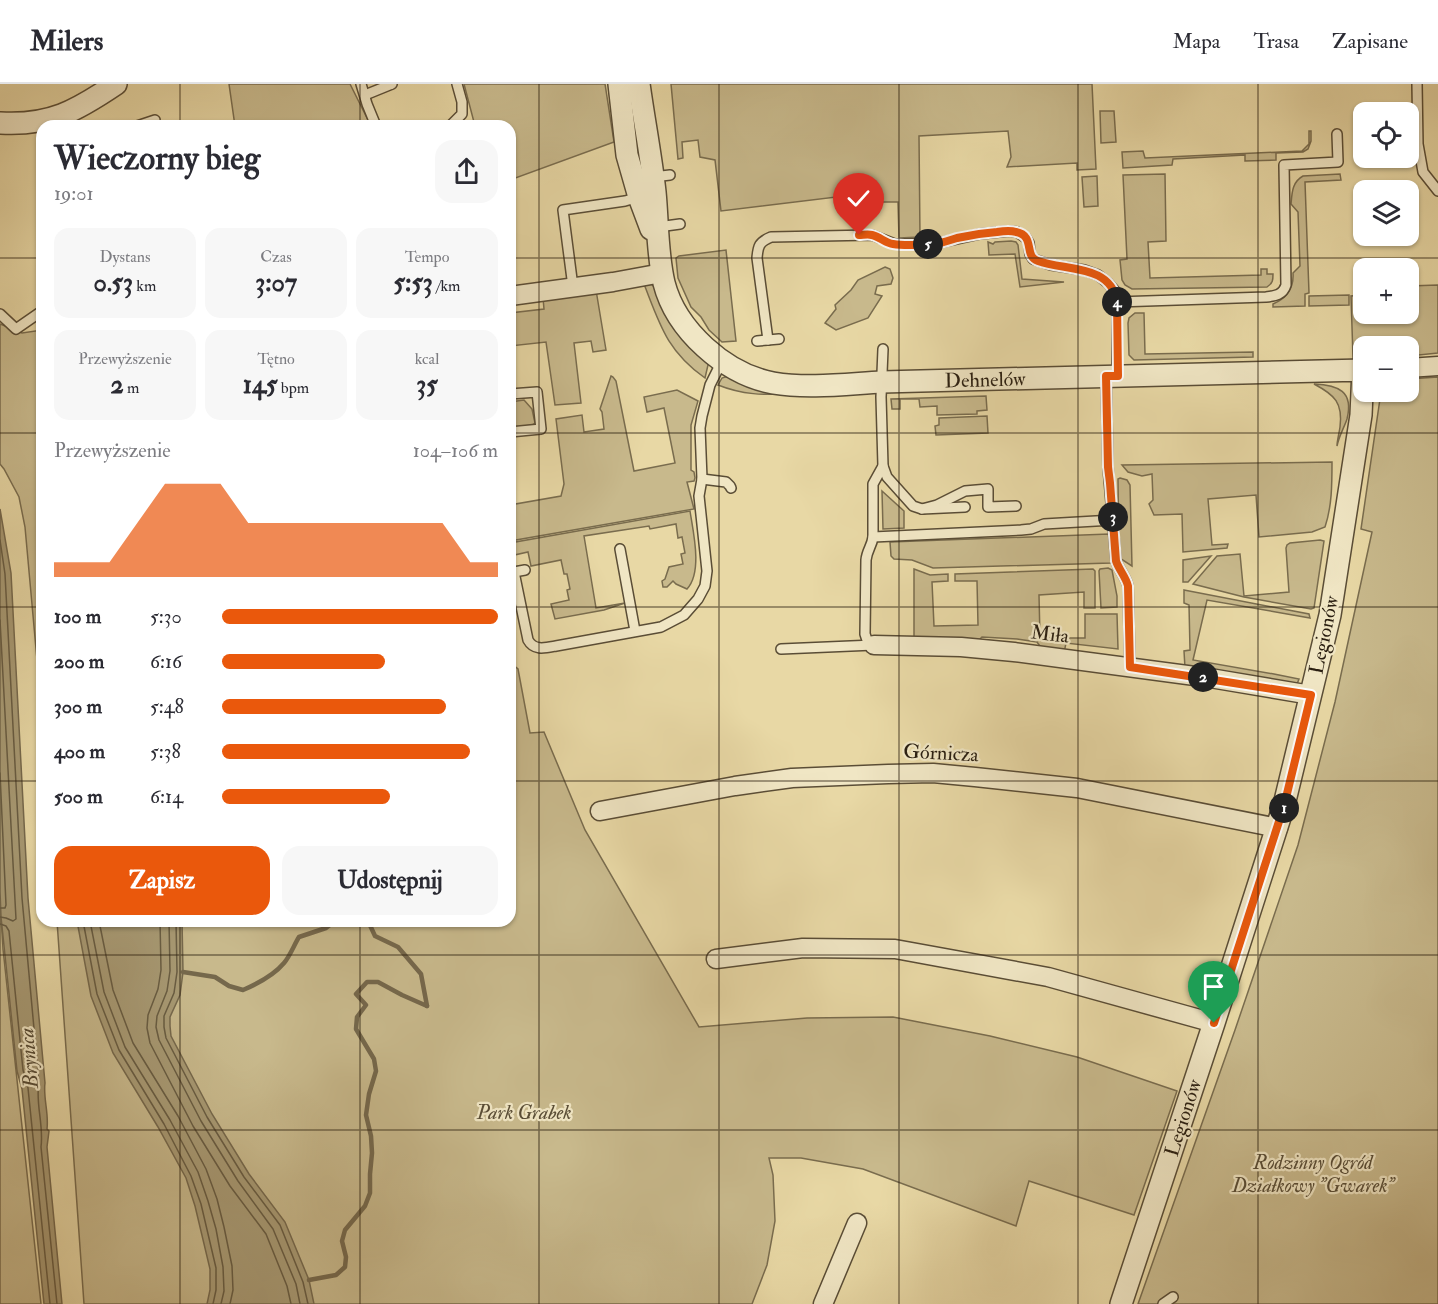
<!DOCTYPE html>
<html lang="pl">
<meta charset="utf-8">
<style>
body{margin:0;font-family:"IM FELL Double Pica",serif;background:#f7f7f7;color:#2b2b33;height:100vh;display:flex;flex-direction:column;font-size:22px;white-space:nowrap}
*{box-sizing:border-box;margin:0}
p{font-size:20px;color:#7c7c81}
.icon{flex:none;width:33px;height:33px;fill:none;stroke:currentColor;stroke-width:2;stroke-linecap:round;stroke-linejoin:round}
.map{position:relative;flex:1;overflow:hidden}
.drawer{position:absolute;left:36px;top:36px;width:480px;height:807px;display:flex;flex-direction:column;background:#fff;border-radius:18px;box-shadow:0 2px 4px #0004}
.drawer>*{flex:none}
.controls{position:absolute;left:1353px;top:18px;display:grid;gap:12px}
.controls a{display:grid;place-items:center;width:66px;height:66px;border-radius:12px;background:#fff;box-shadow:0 2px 4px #0004;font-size:30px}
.pin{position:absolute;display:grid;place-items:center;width:51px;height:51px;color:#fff;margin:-62px -26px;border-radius:50% 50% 50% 0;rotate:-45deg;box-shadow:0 0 6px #0007}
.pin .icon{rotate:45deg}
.km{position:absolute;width:30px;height:30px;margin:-15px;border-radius:50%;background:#222;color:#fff;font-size:16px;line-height:30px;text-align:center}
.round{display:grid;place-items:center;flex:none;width:63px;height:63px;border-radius:18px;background:#f7f7f7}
.head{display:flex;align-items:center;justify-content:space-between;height:102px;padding:0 18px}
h1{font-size:33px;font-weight:700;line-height:45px}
.figures{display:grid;grid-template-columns:repeat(3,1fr);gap:9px;height:102px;padding:6px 18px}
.figures div{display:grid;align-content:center;border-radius:15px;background:#f7f7f7;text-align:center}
.figures b{font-size:26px;font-weight:700}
.figures small{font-size:16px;font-weight:400}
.figures p{font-size:16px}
.chart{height:168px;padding:12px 18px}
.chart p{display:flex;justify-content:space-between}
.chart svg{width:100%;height:108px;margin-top:6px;fill:#ea580c;opacity:.7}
.primary-button{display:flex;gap:12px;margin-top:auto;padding:12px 18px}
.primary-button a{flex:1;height:69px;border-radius:18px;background:#ea580c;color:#fff;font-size:24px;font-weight:700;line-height:69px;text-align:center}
.primary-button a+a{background:#f7f7f7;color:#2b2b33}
ul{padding:0 18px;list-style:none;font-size:20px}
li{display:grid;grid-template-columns:96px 72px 1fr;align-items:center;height:45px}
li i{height:15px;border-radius:8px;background:#ea580c}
header{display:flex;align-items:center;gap:36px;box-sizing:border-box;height:84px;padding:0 30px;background:#fff;border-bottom:2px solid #e1e1e2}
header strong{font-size:28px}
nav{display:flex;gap:33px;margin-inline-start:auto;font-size:21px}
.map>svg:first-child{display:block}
.green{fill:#c8b98c;stroke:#796c4e;stroke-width:1.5}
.water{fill:#a79973;stroke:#75684c;stroke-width:1.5}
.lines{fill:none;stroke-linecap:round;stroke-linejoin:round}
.shore{stroke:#685c42;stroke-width:1.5}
.stream{stroke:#75684c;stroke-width:4.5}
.service-casing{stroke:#5a4d36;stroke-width:12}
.minor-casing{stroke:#5a4d36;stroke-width:21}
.tertiary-casing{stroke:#5a4d36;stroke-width:24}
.service{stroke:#f0e6c4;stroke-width:9}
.minor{stroke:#f0e6c4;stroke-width:18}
.tertiary{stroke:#f0e6c4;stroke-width:21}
.route-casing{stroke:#fff;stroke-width:12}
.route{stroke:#ea580c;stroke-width:8}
.grid{fill:none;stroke:#2a1f11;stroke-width:1.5;stroke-opacity:0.55}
.labels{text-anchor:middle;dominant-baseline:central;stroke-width:4.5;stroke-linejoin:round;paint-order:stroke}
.street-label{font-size:20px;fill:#2a1f11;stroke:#f0e6c4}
.park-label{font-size:20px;font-style:italic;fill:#594d36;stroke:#f0e6c4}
.water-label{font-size:21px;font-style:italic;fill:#564a33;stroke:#f0e6c4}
</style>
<header>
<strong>Milers</strong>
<nav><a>Mapa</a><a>Trasa</a><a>Zapisane</a></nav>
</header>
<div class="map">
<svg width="1438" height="1220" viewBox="0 0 1438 1220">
<rect width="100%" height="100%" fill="#e8d8a5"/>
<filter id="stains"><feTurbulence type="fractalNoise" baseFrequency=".00333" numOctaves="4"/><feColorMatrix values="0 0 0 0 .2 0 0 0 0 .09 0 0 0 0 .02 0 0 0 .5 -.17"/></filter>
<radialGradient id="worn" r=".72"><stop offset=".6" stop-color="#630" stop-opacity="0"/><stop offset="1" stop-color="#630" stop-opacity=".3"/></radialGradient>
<g class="green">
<polygon points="229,0 350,0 371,42 235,42"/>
<polygon points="464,0 605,0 614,58 510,96 510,42 475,42"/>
<polygon points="671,0 1092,0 1096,85 1077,86 1077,79 1007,83 1011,73 1008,47 919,52 920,153 899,154 898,118 871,118 869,109 721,127 715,76 700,73 698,56 682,58 683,74 678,75"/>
<polygon points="1100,27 1114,27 1116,58 1101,59"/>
<polygon points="1309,47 1311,47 1311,57 1308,65 1303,68 1276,69 1276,76 1245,77 1245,71 1173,75 1172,81 1123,84 1122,68 1143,67 1145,74 1302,67 1309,60"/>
<path d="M1165 90 1166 157 1148 158 1150 194 1261 191V185H1267V190H1273C1273 196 1273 199 1267 203L1132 205 1125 201 1122 196 1120 176 1127 175 1123 91Z"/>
<path d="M1340 90 1341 96 1305 98 1309 209 1305 210V222L1273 223V220C1287 214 1294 204 1293 189L1300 182 1298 128 1291 120C1292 109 1292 98 1303 92Z"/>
<polygon points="1097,92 1098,122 1084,123 1082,93"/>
<polygon points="1011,157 1016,158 1018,161 1022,195 1064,198 1020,203 1015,170 989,171 988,158 993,160 995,158"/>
<polygon points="726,166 736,257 722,258 709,246 701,233 691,223 678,194 676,174 679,172"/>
<polygon points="885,183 890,185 893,194 891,200 877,202 875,210 882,212 868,234 836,246 825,239 836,225 835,221 851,206 858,196"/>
<path d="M644 200H651L658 206 707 277 708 281 705 294C667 267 660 241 644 200Z"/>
<polygon points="1438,201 1438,269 1409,272 1408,262 1364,262 1363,274 1353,274 1351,212 1363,211 1364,230 1408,230 1409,202"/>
<polygon points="596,206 606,266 593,268 591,257 574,259 581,319 555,321 546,258 510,262 510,229 544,225 543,214"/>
<polygon points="1349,211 1349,221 1309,222 1309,212"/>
<polygon points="1135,229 1144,229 1145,270 1253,268 1253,273 1134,276 1129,271 1128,239 1129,234"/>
<polygon points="0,240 22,249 42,246 42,631 25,443 19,413 4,385 0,380"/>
<polygon points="611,292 613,293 616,297 634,387 675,379 664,324 647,328 644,313 677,306 698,317 691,341 691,386 694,388 695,394 694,397 687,398 694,425 510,457 510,421 561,412 564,400 556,335 582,331 584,348 604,345 602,328 600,325"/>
<path d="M725 293H730L790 310C763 311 743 311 718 301L722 294Z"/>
<polygon points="1438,293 1438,1220 1138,1220 1235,946 1298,761 1335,618 1372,448 1361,445 1381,308 1408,308 1409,295"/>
<path d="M1314 300C1338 301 1354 307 1347 335 1344 344 1339 352 1337 362 1337 357 1339 350 1340 343 1343 319 1335 311 1314 300Z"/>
<polygon points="986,312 987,326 977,327 977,330 937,331 937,322 920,323 919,315 900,315 900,325 892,325 891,315"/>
<polygon points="524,316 532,325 535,339 532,341 510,344 510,318"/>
<polygon points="987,332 988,349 936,351 935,342 939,341 939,334"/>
<path d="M1332 378C1332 400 1332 422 1325 443L1312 448 1259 453 1256 411 1208 415 1212 461 1228 460 1227 464 1183 468 1182 430 1154 431 1149 420 1153 416 1152 390 1142 392 1128 388 1122 381Z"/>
<polygon points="1120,394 1127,396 1130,401 1132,482 1121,475 1119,472 1118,395"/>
<polygon points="882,407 904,427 904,444 883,445"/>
<path d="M690 427C693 447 703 488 687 505L676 500 673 497 667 503H663L662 497 665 495 669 483 683 480 681 470 685 469 682 453 678 454 676 440 650 445 649 442 584 452 596 524 625 519 604 526 555 535 551 520 569 516 567 506 570 505 567 490H564L561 476 531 482 528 468 510 472V459Z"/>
<polygon points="1109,450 1111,479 933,484 912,476 894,475 891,472 890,458"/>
<polygon points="1320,456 1324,457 1314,524 1311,525 1244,513 1193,500 1217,472 1240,470 1244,512 1289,508 1286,464 1287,461 1290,459"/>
<polygon points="1211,472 1188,498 1183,498 1183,476"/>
<polygon points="1108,484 1112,486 1117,512 1117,523 1101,524 1099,487 1100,485"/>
<polygon points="914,485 930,491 948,490 948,497 932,498 934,542 978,541 977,497 955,497 955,490 1093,485 1095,487 1095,524 1084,524 1084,508 1039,511 1040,554 1085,554 1085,530 1117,530 1118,565 1066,559 1064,569 1042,565 1037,558 1017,555 982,553 977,558 914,557"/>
<polygon points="1184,506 1309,530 1310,534 1207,516 1193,576 1274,590 1299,595 1297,600 1185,584 1184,567 1190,566 1189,521 1184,519"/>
<polygon points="510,571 512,580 518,585 530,649 544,648 585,746 699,943 807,934 893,933 990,952 1077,973 1177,1007 1134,1131 1029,1097 1016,1142 863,1085 801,1074 769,1074 773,1091 775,1137 767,1181 752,1220 84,1220 57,837 510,837"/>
<polygon points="0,816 3,865 41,1220 0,1220"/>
</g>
<g class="water">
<path d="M0 425 11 489 28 814 45 999C43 1014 49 1029 47 1045L49 1047 47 1063 62 1220H44L22 1005 17 987 1 833 0 807Z"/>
<polygon points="77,837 182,837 183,888 180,911 170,933 170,942 171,952 212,1030 249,1090 285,1138 309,1196 314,1220 207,1220 210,1206 210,1185 195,1122 186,1094 158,1043 113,969 91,912"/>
</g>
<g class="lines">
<g class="shore">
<path d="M0 456 5 490 22 814 39 999C35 1018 44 1041 41 1063L57 1220"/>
<polyline points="0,536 16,835 13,837 6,834 0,833"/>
<polyline points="0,689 6,821 5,824 0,824"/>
<polyline points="83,837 97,910 119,966 164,1040 191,1092 201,1120 216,1184 216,1206 213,1220"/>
<polyline points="90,837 104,908 125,963 170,1036 198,1088 208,1117 216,1145 223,1183 224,1207 221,1220"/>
<polyline points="99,837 113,906 133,959 178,1032 206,1085 217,1115 224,1143 232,1182 233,1206 230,1220"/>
<polyline points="160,837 161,886 158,905 148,931 147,944 150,959 193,1042 230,1102 266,1150 287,1202 291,1220"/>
<polyline points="169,837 170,887 167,907 157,932 156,943 159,956 201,1037 238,1097 273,1145 296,1200 300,1220"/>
<polyline points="176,837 177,888 174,909 164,932 164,943 166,954 207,1033 244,1093 280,1141 303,1198 308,1220"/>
<polyline points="0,840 6,842 9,847 23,986 28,1004 50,1220"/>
</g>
<g class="stream">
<polyline points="368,837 375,852 398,863 421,890 427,922"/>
<path d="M183 888 215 893 229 902 243 906C257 900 274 891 284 879 290 872 294 861 299 853L326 844 335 837"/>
<polyline points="309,1196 336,1191 345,1183 346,1173 342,1157 345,1146 365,1122 370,1109 370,1090 372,1069 371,1052 366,1031 369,1010 376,987 374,975 356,945 357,933 366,921 356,910 367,898 378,898 402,911 427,922"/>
</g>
<defs>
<g id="service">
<polyline points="361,0 367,20 376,42"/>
<polyline points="1417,0 1418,60 1423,88 1438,107"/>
<polyline points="365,11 392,0"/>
<polyline points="137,42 155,36"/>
<polyline points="450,42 462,30 462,18 457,0"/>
<polyline points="653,93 670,91"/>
<polyline points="658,143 680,140"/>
<polyline points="573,203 563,126 625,117 639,113"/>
<polyline points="0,230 16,245 42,227"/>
<path d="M768 256 757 174C758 162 759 158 771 153L872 151 895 160H917L939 159 980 150 1009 147 1017 148 1026 154 1029 159 1030 170 1033 175 1051 181 1084 186 1098 191 1108 199 1116 208 1117 218"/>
<polyline points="757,257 779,255"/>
<path d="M1106 292 1108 383 1116 477C1119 486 1126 493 1128 502L1130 583"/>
<path d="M1117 292V218L1266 213C1275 212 1283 211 1286 201L1284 81 1338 78 1337 50"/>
<polyline points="510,310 537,308 541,345 510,348"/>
<polyline points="883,382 887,393 913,422 922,425 965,423"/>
<polyline points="702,395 726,398 730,402 731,404"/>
<polyline points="922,425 937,421 965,407 988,405 988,423 1016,422"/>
<polyline points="873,453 1021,446 1031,445 1044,440 1113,436"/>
<polyline points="620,465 635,547"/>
<path d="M525 486 514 488 528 556C534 567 545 564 556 562L661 543 684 531 698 515 705 502 707 487 699 412 702 395 700 344 702 332 710 301 722 277"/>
<path d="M874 561 867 556 865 550 866 476C867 466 872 462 873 453V400L883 382 881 313 883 265"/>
<polyline points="781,565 874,561"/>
<polyline points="1163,1220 1173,1213"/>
</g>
<g id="minor">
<polyline points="510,212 613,198 662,189"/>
<polyline points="1408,284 1438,282"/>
<polyline points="874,561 961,563 1014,568 1210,594 1311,611"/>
<polyline points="600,727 735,702 792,694 888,690 933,689 975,693 1077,704 1278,744"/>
<polyline points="716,875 803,864 895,865 1048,893 1214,939"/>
<polyline points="823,1220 857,1139"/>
</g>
<g id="tertiary">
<polyline points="619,0 627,71 639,113 651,145"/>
<path id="s1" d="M639 0C644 36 651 72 655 108 658 139 657 169 664 199 676 246 725 290 773 299 808 305 846 300 882 298L1363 286 1361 331 1330 531 1284 721 1214 939 1121 1220"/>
<path d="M0 39C50 42 76 27 116 0"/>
</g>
</defs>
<use href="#service" class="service-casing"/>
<use href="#minor" class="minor-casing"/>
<use href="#tertiary" class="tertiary-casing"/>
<use href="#service" class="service"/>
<use href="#minor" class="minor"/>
<use href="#tertiary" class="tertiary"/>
</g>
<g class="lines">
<defs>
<path id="route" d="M859 151C863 151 868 150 872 151 880 153 886 159 893 160 904 162 929 161 939 159 945 158 951 156 957 154 970 151 983 149 997 148 1003 147 1010 146 1016 148 1036 152 1023 172 1038 177 1066 187 1111 180 1117 218L1118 292H1106L1108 383 1110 399 1116 477C1119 486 1126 493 1128 502L1130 583 1311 611 1284 722 1214 939"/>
</defs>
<use href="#route" class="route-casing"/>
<use href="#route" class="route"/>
</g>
<path class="grid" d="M180 0V42M360 0V42M539 0V1220M719 0V1220M899 0V1220M1078 0V1220M1258 0V1220M0 174H42M510 174H1438M0 349H42M510 349H1438M0 523H42M510 523H1438M0 697H42M510 697H1438M180 837V1220M360 837V1220M0 871H1438M0 1046H1438"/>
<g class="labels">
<g class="street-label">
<text stroke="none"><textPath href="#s1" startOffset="568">Dehnelów</textPath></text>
<text transform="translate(1050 550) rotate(7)">Miła</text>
<text transform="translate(1324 551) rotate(-78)">Legionów</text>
<text transform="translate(941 669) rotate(3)">Górnicza</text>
<text transform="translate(1183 1034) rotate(-72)">Legionów</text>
</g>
<g class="park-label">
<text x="524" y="1028">Park Grabek</text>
<text x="1313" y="1078">Rodzinny Ogród<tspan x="1313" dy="23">Działkowy "Gwarek"</tspan></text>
</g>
<g class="water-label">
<text transform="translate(29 974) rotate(-95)">Brynica</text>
</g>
</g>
<rect width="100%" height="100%" filter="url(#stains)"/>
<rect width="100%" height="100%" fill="url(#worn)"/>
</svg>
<div class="controls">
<a><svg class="icon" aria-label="locate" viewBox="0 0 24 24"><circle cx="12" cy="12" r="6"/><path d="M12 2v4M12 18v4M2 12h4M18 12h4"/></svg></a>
<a><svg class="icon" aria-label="layers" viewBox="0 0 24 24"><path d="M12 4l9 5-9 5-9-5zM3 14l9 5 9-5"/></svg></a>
<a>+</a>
<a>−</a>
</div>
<div class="pin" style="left:1214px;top:939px;background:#1e9e55"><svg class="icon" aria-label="arrive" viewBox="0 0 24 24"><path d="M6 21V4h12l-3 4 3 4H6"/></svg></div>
<div class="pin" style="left:859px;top:151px;background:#d93025"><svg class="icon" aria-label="check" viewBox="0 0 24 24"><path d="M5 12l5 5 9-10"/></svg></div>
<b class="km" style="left:1284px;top:724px">1</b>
<b class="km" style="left:1203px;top:593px">2</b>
<b class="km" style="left:1113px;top:433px">3</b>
<b class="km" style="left:1117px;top:218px">4</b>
<b class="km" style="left:928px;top:160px">5</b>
<section class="drawer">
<div class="head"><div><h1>Wieczorny bieg</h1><p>19:01</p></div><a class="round"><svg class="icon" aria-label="share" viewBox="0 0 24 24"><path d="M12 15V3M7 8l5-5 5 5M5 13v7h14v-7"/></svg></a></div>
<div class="figures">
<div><p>Dystans</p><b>0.53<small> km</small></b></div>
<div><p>Czas</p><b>3:07</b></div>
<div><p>Tempo</p><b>5:53<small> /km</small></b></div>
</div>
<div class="figures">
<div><p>Przewyższenie</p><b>2<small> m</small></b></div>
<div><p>Tętno</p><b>145<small> bpm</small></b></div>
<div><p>kcal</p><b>35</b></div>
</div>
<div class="chart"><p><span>Przewyższenie</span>104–106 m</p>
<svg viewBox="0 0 160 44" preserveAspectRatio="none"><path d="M0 44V38L10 38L20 38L30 22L40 6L50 6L60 6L70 22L80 22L90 22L100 22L110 22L120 22L130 22L140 22L150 38L160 38V44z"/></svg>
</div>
<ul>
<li><b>100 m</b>5:30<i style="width:100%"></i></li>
<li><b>200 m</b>6:16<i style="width:59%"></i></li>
<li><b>300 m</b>5:48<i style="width:81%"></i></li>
<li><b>400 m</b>5:38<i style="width:90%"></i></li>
<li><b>500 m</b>6:14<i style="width:61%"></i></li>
</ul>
<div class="primary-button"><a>Zapisz</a><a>Udostępnij</a></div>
</section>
</div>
